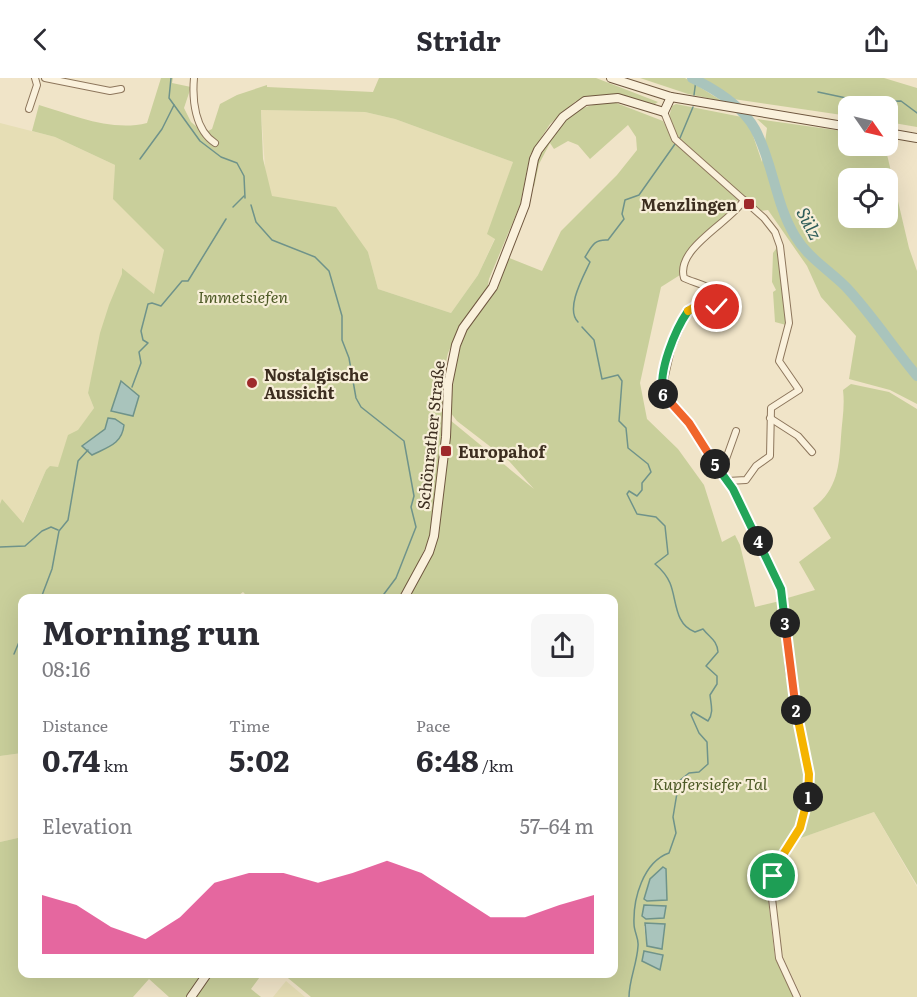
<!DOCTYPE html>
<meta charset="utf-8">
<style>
body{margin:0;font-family:Literata,serif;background:#f7f7f7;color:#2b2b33;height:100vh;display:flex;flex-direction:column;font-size:22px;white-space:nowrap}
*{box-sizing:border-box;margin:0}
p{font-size:20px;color:#7c7c81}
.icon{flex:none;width:33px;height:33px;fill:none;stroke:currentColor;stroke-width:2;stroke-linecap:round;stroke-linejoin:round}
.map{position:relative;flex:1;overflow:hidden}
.drawer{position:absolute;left:18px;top:516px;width:600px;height:384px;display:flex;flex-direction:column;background:#fff;border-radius:12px;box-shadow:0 6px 24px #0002}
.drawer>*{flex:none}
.needle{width:39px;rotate:124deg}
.fabs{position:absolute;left:838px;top:18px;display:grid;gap:12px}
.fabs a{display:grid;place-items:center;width:60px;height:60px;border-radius:12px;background:#fff;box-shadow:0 6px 24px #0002;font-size:30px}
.pin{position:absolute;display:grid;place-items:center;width:51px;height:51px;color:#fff;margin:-26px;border:3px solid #fff;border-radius:50%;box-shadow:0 2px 6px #0007}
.km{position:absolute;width:30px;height:30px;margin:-15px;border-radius:50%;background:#222;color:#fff;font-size:16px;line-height:30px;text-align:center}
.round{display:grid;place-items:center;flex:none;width:63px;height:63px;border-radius:12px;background:#f7f7f7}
.summary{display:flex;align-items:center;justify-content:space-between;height:102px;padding:0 24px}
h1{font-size:33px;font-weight:700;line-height:45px}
.figures{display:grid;grid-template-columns:repeat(3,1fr);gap:9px;height:102px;padding:6px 24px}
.figures div{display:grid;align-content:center}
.figures b{font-size:30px;font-weight:700}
.figures small{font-size:16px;font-weight:400}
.figures p{font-size:16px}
.chart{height:168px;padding:12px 24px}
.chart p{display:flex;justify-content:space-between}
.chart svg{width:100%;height:108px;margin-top:6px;fill:#db2777;opacity:.7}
header{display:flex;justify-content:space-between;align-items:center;height:78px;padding:0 24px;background:#fff;font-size:27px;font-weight:700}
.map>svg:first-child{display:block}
.farmland{fill:#e6deb5}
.green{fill:#c9cf9b;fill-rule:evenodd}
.water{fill:#a9c4bc;stroke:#6f938a;stroke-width:1.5}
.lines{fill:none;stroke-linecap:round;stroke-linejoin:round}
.stream{stroke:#6f938a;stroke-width:1.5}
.river{stroke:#a9c4bc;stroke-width:10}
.street-casing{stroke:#8d765c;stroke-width:8}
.secondary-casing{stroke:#6f573f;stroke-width:10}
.street{stroke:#faf1dc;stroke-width:6}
.secondary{stroke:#faf1dc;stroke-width:8}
.split-1-casing{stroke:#fff;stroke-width:12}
.split-2-casing{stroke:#fff;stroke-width:12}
.split-3-casing{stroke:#fff;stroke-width:12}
.split-4-casing{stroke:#fff;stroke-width:12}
.split-5-casing{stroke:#fff;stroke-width:12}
.split-6-casing{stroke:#fff;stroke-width:12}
.split-7-casing{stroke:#fff;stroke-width:12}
.split-8-casing{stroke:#fff;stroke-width:12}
.split-1{stroke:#f5b400;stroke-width:8}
.split-2{stroke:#f5b400;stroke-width:8}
.split-3{stroke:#f0652b;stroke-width:8}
.split-4{stroke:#22a559;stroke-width:8}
.split-5{stroke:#22a559;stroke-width:8}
.split-6{stroke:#f0652b;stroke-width:8}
.split-7{stroke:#22a559;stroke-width:8}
.split-8{stroke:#f5b400;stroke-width:8}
.poi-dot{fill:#9e2a2b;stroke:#f7eed8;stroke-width:2}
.labels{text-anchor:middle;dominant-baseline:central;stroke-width:4.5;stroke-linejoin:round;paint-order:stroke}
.poi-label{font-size:16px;font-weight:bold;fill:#3d2e20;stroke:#f7eed8;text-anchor:start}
.park-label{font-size:16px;font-style:italic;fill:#4d5a26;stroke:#f7eed8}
.street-label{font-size:16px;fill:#3d2e20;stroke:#f7eed8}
.water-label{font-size:18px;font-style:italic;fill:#2f5d5a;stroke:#f7eed8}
</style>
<header><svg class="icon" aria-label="back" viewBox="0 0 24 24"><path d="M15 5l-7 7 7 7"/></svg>Stridr<svg class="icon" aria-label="share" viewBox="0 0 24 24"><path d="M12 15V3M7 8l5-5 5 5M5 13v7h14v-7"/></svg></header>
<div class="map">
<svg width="917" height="919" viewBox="0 0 917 919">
<rect width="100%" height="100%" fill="#f0e4c8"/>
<g class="farmland">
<polygon points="261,32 365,34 395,41 513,84 488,156 495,160 478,197 451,235 378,211 368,174 267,117"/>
<polygon points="0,45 55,59 115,87 114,119 164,172 155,217 124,192 103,250 88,315 94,330 77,354 58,389 46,392 22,446 2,423 0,426"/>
<polygon points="22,675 22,759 0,764 0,678"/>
<polygon points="874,734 917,809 917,919 802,919 784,881 780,866 774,810 777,797 798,761"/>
<polygon points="286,903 305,919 273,919"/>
</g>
<g class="green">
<path d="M161 0H173L172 5 191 9 184 30 191 44 204 55 212 51 220 26 237 17 267 7V9L373 14 379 0H596L658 24 655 26 612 16 576 23 550 46 530 77 520 127 489 201 486 218 462 244 448 275 444 293 440 387 429 462 401 520H249L243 514 235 520H22V675L0 678V426L2 421 23 445 46 392 50 388 58 389 68 357 78 352 94 330 88 315 100 255 109 227 122 196V190L154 216 164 172 113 121 115 87 55 59 32 53 39 27C73 37 111 54 147 45ZM261 32 365 34 395 41 513 84 487 156 495 161 478 197 451 235 378 211 368 174 336 129 272 118 263 81Z"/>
<polygon points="640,0 685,0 722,23 688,16"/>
<polygon points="701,0 884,0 917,10 917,49 888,44 888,28 849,28 849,38 733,21"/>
<path d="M611 23 663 43 674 64 738 120 737 128C721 142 677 174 680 197L661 209 640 305 647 341 678 371 704 407 722 464 735 457 740 467 755 529 780 523 786 593 806 697 805 721 797 749 777 779 767 812 775 880 794 919H311L283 896H614V520H407L430 478 450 342 534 411 509 383 457 343 450 334 456 281 466 252 491 220 507 179 542 193 561 153 617 97 637 72 636 59 628 47 590 81 578 67 568 63 554 71 550 65 539 86 534 109C528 86 556 41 579 32 588 27 600 26 611 23ZM665 846 662 871 647 868 644 848Z"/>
<path d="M676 26 747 40 762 84 767 50 757 41 849 54V68H885L909 170 917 193V326L890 312 849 301 856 258 821 219 807 188 768 132 759 133 680 63 669 39 672 28ZM849 100H888V140H849Z"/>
<polygon points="778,168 786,247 775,244 773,214 776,212 772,204 773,175"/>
<path d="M851 306 889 314 917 331V807L874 734 798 761C826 704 802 653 792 595 788 571 787 546 784 521L815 512 799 484 831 460 813 430C838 411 839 388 841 359 842 342 845 329 843 312Z"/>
<polygon points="22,759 22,896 204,896 188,919 169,919 149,901 133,919 0,919 0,764"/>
<polygon points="210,896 262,896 251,911 261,919 194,919"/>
</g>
<g class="water">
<polygon points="121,303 139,318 133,338 111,333"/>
<path d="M108 340 115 341 124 347C122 366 108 369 92 377L82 368 105 351Z"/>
<polygon points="663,789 666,791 667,822 647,823 644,821 650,801"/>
<polygon points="644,827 666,828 664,840 646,841 642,838"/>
<polygon points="645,845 665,846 662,871 647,868"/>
<polygon points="644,873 663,877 660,892 642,883"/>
</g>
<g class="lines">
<g class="stream">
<polyline points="171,0 169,20 200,63 221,79 237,85 244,98 245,120"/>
<polyline points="818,14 865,24 901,23 917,35"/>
<polyline points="694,17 696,2"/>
<polyline points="680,60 693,29"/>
<polyline points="140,81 162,51 174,27"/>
<polyline points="251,127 256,144 272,162 315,179 329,193 342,238 342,262 349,280 356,320 361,329 404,363 414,418 411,429 416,449 396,500 381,520"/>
<polyline points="233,129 244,118"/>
<path d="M578 244C565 231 583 199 590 184L585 179C592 168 594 161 608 162L624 141 622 136 625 122 639 117 675 66"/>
<path d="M582 249 594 262 602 301 618 297 622 303 619 343 626 350 628 370 648 386 651 394 642 405V412L637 418 629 413 627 416 637 436 656 439 665 448 668 476 655 486C661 491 667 498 670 505 677 522 674 546 695 554L703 551C710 560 717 562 718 574L706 588 717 598V606L710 617C711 627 714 635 708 643L693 634 691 637 699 655 707 664 708 686 699 694 689 695 679 703 673 739 676 755 669 775C643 784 633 821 634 846 634 854 639 860 638 868 637 886 629 902 629 919"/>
<polyline points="132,309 141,285 139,274 148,265 143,262 141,253 148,226 152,225 161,228 182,203 188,203 226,141"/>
<polyline points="0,469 25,468 42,453 51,449 58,452"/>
<polyline points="41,520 52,491 59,453 68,442 78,383 88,372"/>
<polyline points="14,576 22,557"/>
</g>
<path class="river" d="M692 0C715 11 742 28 755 51 773 84 775 125 795 158 808 180 828 191 846 209 873 238 892 268 917 298"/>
<defs>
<g id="street">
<polyline points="45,0 110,13 121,11"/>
<path d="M194 0C192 22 195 52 215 65"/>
<polyline points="29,31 37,7 35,0"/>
<polyline points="664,34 675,61 764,140 775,154 780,168 789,245 779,283 799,312 771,330 770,378 756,388 746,402 728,403"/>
<path d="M744 122C731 144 675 170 684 200 696 206 725 210 723 229L704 226 687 234 671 271 662 311 668 324 689 344 733 411 781 511 789 593 806 677 809 709 803 740 795 760 776 789 771 812 779 880 797 919"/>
<polyline points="770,340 798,358 812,374"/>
<polyline points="715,387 726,381 736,353"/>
</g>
<g id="secondary">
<polyline points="611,0 671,19 849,49"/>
<polyline points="888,55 917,60"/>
<polyline points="404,520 429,474 434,458 446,359 448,306 456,267 463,250 493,209 525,127 534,81 538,72 563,39 585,23 618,20 664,34 671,19"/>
<polyline points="191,919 207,896"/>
</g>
</defs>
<use href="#street" class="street-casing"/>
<use href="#secondary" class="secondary-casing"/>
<use href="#street" class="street"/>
<use href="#secondary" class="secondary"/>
</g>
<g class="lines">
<defs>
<polyline id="split-1" points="773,798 779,783 800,750 808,719"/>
<polyline id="split-2" points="796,632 809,696 808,719"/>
<polyline id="split-3" points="785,545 796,632"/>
<polyline id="split-4" points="758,463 781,511 785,545"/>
<polyline id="split-5" points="715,386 733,411 758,463"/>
<polyline id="split-6" points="663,316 689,345 715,386"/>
<path id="split-7" d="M663 316C658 293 675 252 688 233"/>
<polyline id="split-8" points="688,233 698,227 717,229"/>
</defs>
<use href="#split-1" class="split-1-casing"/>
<use href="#split-2" class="split-2-casing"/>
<use href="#split-3" class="split-3-casing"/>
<use href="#split-4" class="split-4-casing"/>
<use href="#split-5" class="split-5-casing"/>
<use href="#split-6" class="split-6-casing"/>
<use href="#split-7" class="split-7-casing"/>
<use href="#split-8" class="split-8-casing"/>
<use href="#split-1" class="split-1"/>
<use href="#split-2" class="split-2"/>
<use href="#split-3" class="split-3"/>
<use href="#split-4" class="split-4"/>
<use href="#split-5" class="split-5"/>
<use href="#split-6" class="split-6"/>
<use href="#split-7" class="split-7"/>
<use href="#split-8" class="split-8"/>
</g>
<g class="poi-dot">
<rect x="743" y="120" width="12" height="12" rx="3"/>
<circle cx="252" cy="305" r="6"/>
<rect x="440" y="367" width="12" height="12" rx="3"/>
</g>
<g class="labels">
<g class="poi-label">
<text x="737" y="126" text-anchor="end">Menzlingen</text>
<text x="264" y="296">Nostalgische<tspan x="264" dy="18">Aussicht</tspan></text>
<text x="458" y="373">Europahof</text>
</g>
<g class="park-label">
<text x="243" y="218">Immetsiefen</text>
<text x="710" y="705">Kupfersiefer Tal</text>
</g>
<g class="street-label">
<text transform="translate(430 357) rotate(-84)">Schönrather Straße</text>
</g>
<g class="water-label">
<text transform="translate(810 145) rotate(63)">Sülz</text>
</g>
</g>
</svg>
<div class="fabs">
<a><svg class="needle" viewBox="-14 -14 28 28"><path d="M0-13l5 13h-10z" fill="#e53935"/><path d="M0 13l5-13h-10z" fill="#7c7c81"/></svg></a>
<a><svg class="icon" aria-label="locate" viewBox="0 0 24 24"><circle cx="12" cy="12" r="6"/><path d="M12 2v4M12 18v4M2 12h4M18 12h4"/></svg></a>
</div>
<div class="pin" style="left:773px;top:798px;background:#1e9e55"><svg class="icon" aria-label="arrive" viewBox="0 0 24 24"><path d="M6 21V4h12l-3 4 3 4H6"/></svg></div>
<div class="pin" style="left:717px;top:229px;background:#d93025"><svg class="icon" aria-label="check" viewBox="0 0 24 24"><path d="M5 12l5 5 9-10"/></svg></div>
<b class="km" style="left:808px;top:719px">1</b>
<b class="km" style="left:796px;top:632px">2</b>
<b class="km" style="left:785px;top:545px">3</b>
<b class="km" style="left:758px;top:463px">4</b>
<b class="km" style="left:715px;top:386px">5</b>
<b class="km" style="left:663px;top:316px">6</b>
<section class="drawer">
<div class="summary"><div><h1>Morning run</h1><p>08:16</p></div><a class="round"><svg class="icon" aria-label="share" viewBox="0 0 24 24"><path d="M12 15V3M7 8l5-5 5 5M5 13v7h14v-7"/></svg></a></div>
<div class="figures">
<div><p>Distance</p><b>0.74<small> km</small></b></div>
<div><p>Time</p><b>5:02</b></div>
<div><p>Pace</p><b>6:48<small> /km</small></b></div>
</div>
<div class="chart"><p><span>Elevation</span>57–64 m</p>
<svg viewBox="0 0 160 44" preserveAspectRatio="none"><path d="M0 44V20L10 24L20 33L30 38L40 29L50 15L60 11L70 11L80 15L90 11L100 6L110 11L120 20L130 29L140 29L150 24L160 20V44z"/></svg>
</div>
</section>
</div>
